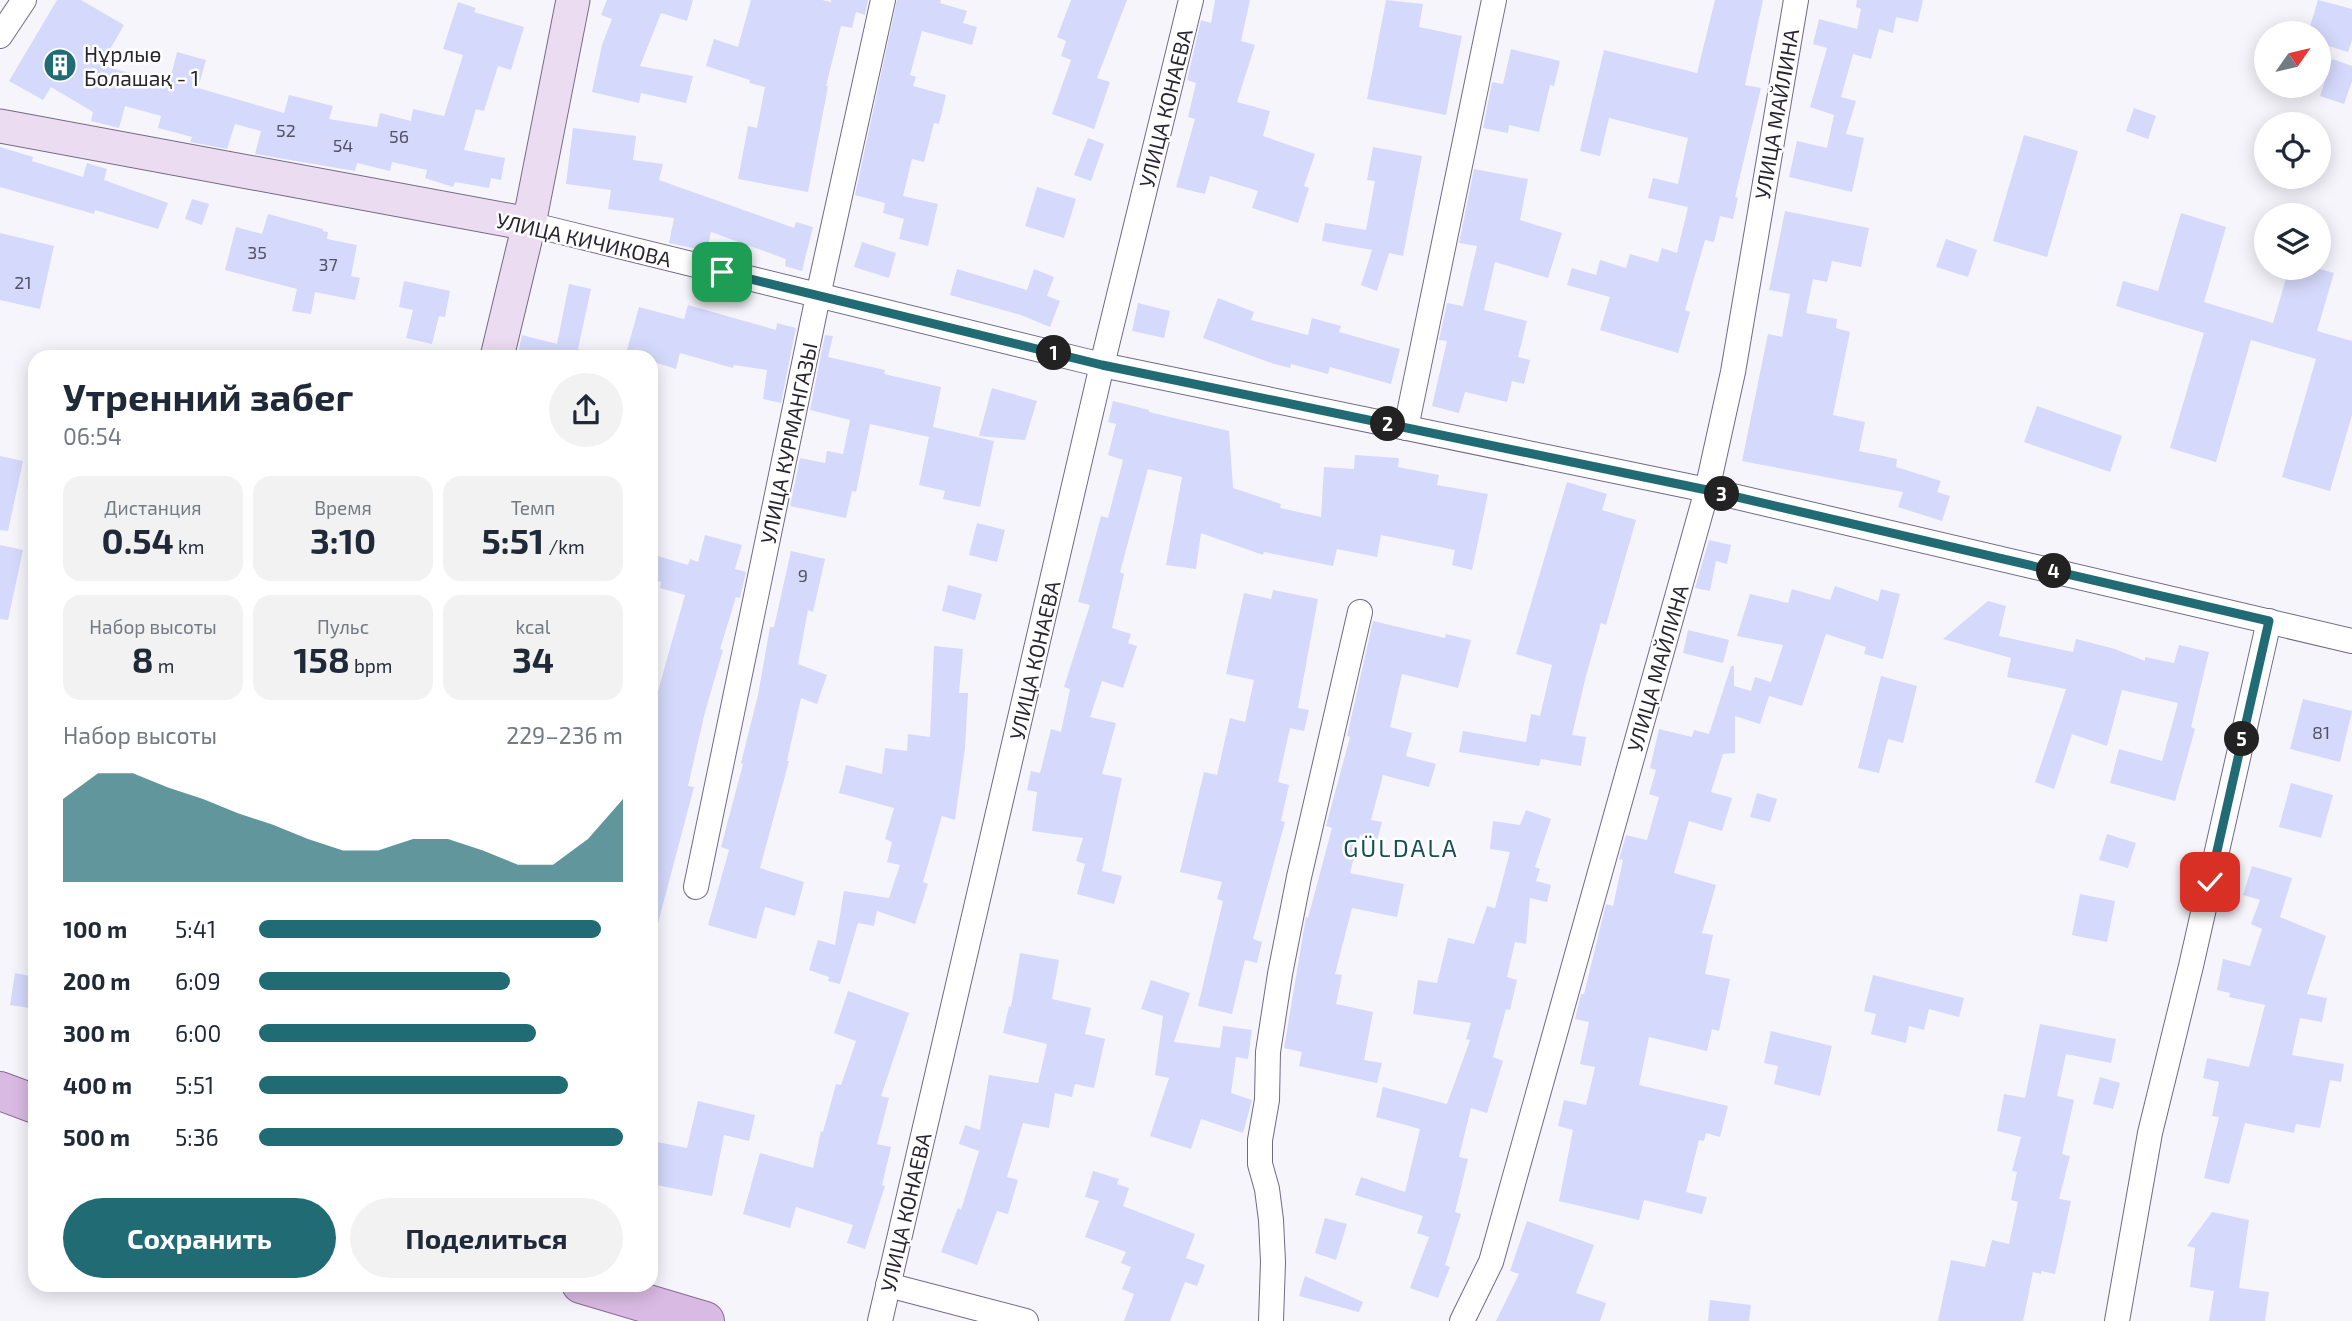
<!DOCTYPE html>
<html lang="ru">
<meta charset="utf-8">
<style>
body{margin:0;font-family:"Exo 2",sans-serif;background:#f2f2f3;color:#1f2937;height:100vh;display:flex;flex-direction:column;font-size:26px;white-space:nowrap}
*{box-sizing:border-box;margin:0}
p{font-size:23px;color:#747a83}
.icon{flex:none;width:38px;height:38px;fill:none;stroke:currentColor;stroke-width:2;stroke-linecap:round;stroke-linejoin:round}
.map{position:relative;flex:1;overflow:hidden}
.details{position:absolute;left:28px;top:350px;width:630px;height:942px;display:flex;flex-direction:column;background:#fff;border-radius:21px;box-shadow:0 4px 18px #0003}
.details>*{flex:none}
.needle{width:46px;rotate:56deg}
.tools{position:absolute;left:2254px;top:21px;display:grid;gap:14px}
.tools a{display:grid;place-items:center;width:77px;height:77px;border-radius:50%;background:#fff;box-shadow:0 4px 18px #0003;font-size:35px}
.pin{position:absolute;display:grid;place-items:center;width:60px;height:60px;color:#fff;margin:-30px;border-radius:14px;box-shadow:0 4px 10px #0006}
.km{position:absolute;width:35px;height:35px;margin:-18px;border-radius:50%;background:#222;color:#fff;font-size:19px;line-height:35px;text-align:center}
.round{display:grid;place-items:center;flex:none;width:74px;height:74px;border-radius:37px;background:#f2f2f3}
.headline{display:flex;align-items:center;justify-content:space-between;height:119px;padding:0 35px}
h1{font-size:38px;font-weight:700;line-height:52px}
.stats{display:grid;grid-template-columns:repeat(3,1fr);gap:10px;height:119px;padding:7px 35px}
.stats div{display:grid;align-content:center;border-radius:18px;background:#f2f2f3;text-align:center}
.stats b{font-size:35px;font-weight:700}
.stats small{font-size:19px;font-weight:400}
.stats p{font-size:19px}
.chart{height:196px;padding:14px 35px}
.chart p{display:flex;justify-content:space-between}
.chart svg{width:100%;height:126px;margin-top:7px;fill:#216b75;opacity:.7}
.button{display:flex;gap:14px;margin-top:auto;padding:14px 35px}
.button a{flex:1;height:80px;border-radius:42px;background:#216b75;color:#fff;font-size:28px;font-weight:700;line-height:80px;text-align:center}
.button a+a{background:#f2f2f3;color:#1f2937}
ul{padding:0 35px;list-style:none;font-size:23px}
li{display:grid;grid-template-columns:112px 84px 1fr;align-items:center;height:52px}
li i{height:18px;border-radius:9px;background:#216b75}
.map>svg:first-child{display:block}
.building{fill:#d5d9fb}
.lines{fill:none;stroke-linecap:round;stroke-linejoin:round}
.street-casing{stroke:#736987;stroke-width:26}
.secondary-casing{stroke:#736987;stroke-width:35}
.primary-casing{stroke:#8a6899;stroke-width:40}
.street{stroke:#fff;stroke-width:24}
.secondary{stroke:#ecdcf1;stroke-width:33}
.primary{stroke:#d9bae3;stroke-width:38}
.route-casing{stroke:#fff;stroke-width:14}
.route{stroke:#216b75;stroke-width:9}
.labels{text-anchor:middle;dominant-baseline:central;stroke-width:5;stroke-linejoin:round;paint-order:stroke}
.number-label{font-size:18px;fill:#545264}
.poi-label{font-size:21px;fill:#292531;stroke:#fff;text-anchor:start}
.street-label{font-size:21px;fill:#292531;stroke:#fff}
.quarter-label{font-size:24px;letter-spacing:2px;fill:#144f58;stroke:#fff}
</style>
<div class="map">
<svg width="2352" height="1321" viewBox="0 0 2352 1321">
<rect width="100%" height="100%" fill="#f7f5fc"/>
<g class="building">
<polygon points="57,0 81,0 124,25 101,65 169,84 177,52 206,60 198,88 284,113 289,95 333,106 329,119 377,127 380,113 411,121 413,109 444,116 463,55 443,49 458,2 476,8 474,12 524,27 511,70 498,66 484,111 476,109 464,150 505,158 501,180 491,178 489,188 455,182 453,187 425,178 427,170 392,162 390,171 357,163 355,171 255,154 261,131 235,124 227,149 190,142 192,137 158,128 161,116 125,106 119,128 91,121 93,112 51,87 43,100 9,81"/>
<polygon points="607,0 693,0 687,21 661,13 640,66 693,76 686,103 641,93 639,103 592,92 602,45 612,19 601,15"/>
<polygon points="751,0 822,0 831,2 831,0 868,0 865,15 856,12 852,28 841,26 826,86 828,86 808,192 738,179 748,126 757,128 765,87 749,83 750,80 706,66 714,39 738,47"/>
<polygon points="897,0 941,0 940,3 967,11 963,23 977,27 972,45 922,31 910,75 916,77 913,86 946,95 939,124 934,123 924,162 912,159 903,196 938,204 928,246 899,239 904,219 883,213 885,203 855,195"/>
<polygon points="1071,0 1127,0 1097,78 1110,82 1094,129 1052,114 1071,60 1061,56 1066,41 1057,37"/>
<polygon points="1215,0 1250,0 1241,41 1255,45 1237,102 1270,111 1263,136 1315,154 1304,186 1309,188 1298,223 1252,208 1258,191 1210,176 1205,194 1176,187 1195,119 1188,117 1196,83 1187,80 1201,20 1211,23"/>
<polygon points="1386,0 1423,4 1419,27 1462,36 1446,115 1367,99"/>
<polygon points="1715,0 1763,0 1745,85 1761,88 1735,197 1738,198 1733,219 1720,216 1714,242 1705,240 1685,310 1690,312 1678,353 1600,330 1610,297 1567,285 1572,268 1596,275 1600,260 1626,268 1630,254 1658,262 1662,248 1677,253 1688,207 1648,198 1653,178 1678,184 1688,138 1609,118 1600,156 1580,151 1604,50 1697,73"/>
<polygon points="1857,0 1923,0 1918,22 1896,17 1893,33 1879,29 1871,59 1853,54 1841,97 1856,101 1846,134 1864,138 1852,192 1789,177 1797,141 1827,148 1834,115 1810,107 1827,48 1813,44 1819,19 1857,29 1861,9 1856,7"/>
<polygon points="2318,0 2352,9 2352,40 2348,52 2319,43 2319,33 2308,33"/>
<polygon points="1511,49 1560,61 1554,86 1550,85 1539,132 1509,125 1508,133 1483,128 1492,82 1503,84"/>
<polygon points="2332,59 2352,66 2352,81 2344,104 2320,96"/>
<polygon points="2134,108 2156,116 2148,139 2126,131"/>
<polygon points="573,128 636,136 633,160 663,164 659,180 794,228 796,222 813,227 802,271 785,266 786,259 711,232 707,251 669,243 674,218 608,209 611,190 566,184"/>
<polygon points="2024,135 2078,151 2047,257 1993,241"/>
<polygon points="1088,138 1104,144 1091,181 1074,175"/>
<polygon points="0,147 33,157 32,161 83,177 87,163 107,169 104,180 168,203 158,229 95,210 94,214 0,187"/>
<polygon points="1373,147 1422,156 1403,256 1389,253 1377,291 1361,285 1372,250 1322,241 1325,223 1366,230 1375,181 1367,180"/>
<polygon points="1474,169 1528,179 1520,220 1562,233 1548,278 1495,262 1484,310 1527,321 1518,357 1530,360 1524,384 1512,381 1507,402 1465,392 1459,413 1432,406 1447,341 1439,340 1447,303 1463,306 1477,246 1459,243"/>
<polygon points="1037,187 1076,199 1064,238 1025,226"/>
<polygon points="192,199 209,204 202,225 185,219"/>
<polygon points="1785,211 1869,228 1861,267 1832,261 1827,282 1813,279 1806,313 1837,319 1836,328 1850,332 1833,415 1865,422 1859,451 1897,459 1896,467 1941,481 1937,492 1950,496 1942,521 1898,507 1903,492 1742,461 1768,334 1782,337 1790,294 1769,290"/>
<polygon points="2181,213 2226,227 2204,302 2273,323 2289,268 2316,268 2334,273 2317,331 2352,341 2352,415 2330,491 2282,477 2316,359 2251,340 2216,462 2170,448 2204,333 2116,306 2123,281 2158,291"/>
<polygon points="268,214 323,229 323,231 328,232 327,239 357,245 351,276 360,278 355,300 315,292 311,314 292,311 297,289 225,270 236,227 262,234"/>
<polygon points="0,233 54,246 40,309 0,300"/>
<polygon points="1946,239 1977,250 1968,277 1936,267"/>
<polygon points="862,242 896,253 889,278 854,267"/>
<polygon points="957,269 1027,290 1034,269 1054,277 1047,296 1060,301 1050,327 1021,315 950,295"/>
<polygon points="404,281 450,291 445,317 439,316 432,344 406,338 413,310 399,307"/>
<polygon points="569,284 591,289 578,349 584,351 583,357 517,357 522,335 557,344"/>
<polygon points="1218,298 1254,312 1251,320 1308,335 1312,318 1341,326 1339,332 1400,349 1391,384 1330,367 1328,374 1291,364 1290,368 1271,363 1203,338"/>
<polygon points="1138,303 1170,311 1164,338 1132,331"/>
<polygon points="688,305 776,330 777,323 796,328 781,403 763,399 767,370 734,365 733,368 680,353 676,369 651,361 651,357 625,357 639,307 684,319"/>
<polygon points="825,335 833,336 828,357 885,370 884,374 941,387 933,427 994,441 980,507 943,499 945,491 919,485 929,437 870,424 856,492 852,491 846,518 790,506 800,458 825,463 827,451 843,454 850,420 810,410"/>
<polygon points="992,388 1037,401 1025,440 979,436"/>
<polygon points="1113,401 1149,410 1149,412 1229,431 1233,488 1281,504 1280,508 1321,517 1324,467 1354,469 1355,455 1399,458 1398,467 1439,475 1437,485 1488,494 1472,570 1452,565 1455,550 1381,535 1377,557 1337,549 1333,566 1264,552 1263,555 1201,533 1196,569 1166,565 1182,477 1148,469 1120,572 1124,574 1112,628 1131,634 1128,643 1137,646 1123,688 1102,681 1090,717 1116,723 1102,774 1122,778 1102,871 1122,876 1114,904 1077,894 1085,864 1076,861 1083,838 1032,831 1037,792 1027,790 1031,771 1040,773 1051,729 1061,732 1070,689 1064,687 1090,605 1078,602 1101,516 1108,518 1123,460 1108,455 1116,424 1108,422"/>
<polygon points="2037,406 2122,436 2110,472 2024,442"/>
<polygon points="0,456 23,461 8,531 0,530"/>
<polygon points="1567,482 1607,494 1602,510 1636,520 1606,625 1601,623 1586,676 1572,735 1586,737 1581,766 1541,759 1539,766 1459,752 1463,731 1526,742 1531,714 1540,716 1552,665 1516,654"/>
<polygon points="977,523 1005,530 997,562 969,555"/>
<polygon points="705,535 742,545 735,569 746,572 740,598 736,597 720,649 723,650 705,712 688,786 694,787 657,927 651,926 651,740 658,710 653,709 685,595 660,588 661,582 651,579 651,554 688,565 690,559 698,562"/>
<polygon points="1709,540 1731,545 1727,564 1716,561 1710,591 1695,588"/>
<polygon points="0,545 23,550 8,620 0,619"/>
<polygon points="791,551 825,559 813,612 808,610 798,664 827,675 817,704 801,698 787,761 789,761 760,868 804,882 795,916 765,907 756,939 708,925 729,850 721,847 743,764 741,763 758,695 770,627 774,627"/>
<polygon points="948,585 982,594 975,620 942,611"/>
<polygon points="1835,586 1878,601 1881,589 1900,594 1883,659 1864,654 1866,647 1826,634 1802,706 1769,696 1760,724 1735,716 1735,753 1723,754 1711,792 1732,798 1722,831 1689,821 1674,873 1716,885 1702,933 1713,935 1705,974 1730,979 1719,1031 1712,1029 1707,1051 1649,1037 1639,1085 1728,1106 1720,1137 1706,1133 1704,1141 1699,1140 1686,1192 1707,1197 1702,1214 1644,1200 1639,1220 1559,1201 1573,1130 1558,1126 1564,1100 1586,1105 1595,1067 1580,1064 1589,1022 1575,1019 1581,994 1584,994 1606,904 1613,906 1623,860 1619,859 1626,835 1647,840 1659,797 1649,794 1656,770 1650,768 1659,729 1692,737 1694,730 1709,734 1731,666 1734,666 1734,686 1751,691 1755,677 1771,682 1783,645 1737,636 1750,594 1788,603 1792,589 1830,600"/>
<polygon points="1273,590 1318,599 1298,708 1309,710 1304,731 1290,728 1278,782 1289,785 1281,821 1285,822 1253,939 1262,942 1257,963 1245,960 1232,1014 1198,1006 1223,901 1217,899 1222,882 1180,872 1204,772 1217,775 1230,718 1245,722 1254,680 1226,674 1244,593 1271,599"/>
<polygon points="1988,601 2006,606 1999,636 2073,652 2076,639 2115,649 2145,661 2145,657 2174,663 2179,645 2209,652 2191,727 2195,729 2175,801 2110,783 2119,749 2162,761 2178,703 2122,690 2107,746 2072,734 2054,789 2035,782 2066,689 2007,677 2011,658 1943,639"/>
<polygon points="1373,621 1445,638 1446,634 1471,640 1458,688 1402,674 1390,727 1412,733 1406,756 1436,764 1429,787 1383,775 1371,820 1382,822 1377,840 1360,835 1350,873 1404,884 1397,917 1352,908 1335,974 1342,975 1336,1004 1373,1012 1364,1060 1382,1063 1377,1083 1299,1066 1302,1052 1284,1048 1306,917 1308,918 1332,828 1326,826 1350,737 1347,736"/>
<polygon points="1688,630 1729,640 1723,663 1683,653"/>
<polygon points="934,646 963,649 959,693 968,693 965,748 955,820 942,816 923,882 928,884 915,924 877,911 874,926 858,923 840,984 828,981 829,977 809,970 818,940 835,945 844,891 889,898 900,865 887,862 892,842 885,839 894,808 839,793 846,765 882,774 885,748 907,751 908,734 930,737"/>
<polygon points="1881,676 1917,686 1903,743 1888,739 1879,773 1858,768"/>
<polygon points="2303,699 2352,711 2340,762 2290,749"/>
<polygon points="2291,783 2333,795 2321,838 2279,827"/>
<polygon points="1757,793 1777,799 1770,822 1750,817"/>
<polygon points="1526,810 1551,819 1535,867 1540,869 1536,881 1551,885 1547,902 1530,898 1526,944 1515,942 1507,977 1517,980 1510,1010 1506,1009 1493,1057 1503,1061 1487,1113 1471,1108 1459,1157 1468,1159 1455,1212 1461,1214 1445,1265 1450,1267 1438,1298 1410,1288 1429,1237 1417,1233 1423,1216 1355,1195 1361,1177 1405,1192 1420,1129 1376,1117 1383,1087 1447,1104 1470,1040 1466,1039 1471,1023 1413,1014 1418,980 1437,983 1448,938 1474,944 1487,906 1495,908 1510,852 1490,849 1493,821 1520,825"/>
<polygon points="2107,834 2136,843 2128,868 2099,860"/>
<polygon points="2252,866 2292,878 2280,917 2326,936 2307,994 2327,998 2322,1022 2300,1018 2292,1055 2344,1064 2341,1082 2330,1080 2320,1128 2296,1124 2294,1133 2245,1123 2229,1184 2204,1178 2219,1117 2212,1116 2219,1082 2203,1078 2207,1058 2249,1067 2265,1005 2229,997 2230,993 2217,990 2223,959 2250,966 2262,929 2251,924 2260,900 2243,895"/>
<polygon points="2080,894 2115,901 2107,942 2072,935"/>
<polygon points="1020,953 1059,960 1052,999 1091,1008 1085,1034 1105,1039 1094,1088 1075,1084 1072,1097 1055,1093 1049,1128 1023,1123 1007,1177 1018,1180 1008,1214 997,1211 977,1265 941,1252 958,1208 961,1210 979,1151 959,1144 965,1125 980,1130 989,1075 1038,1083 1047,1044 1003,1033 1009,1006 1011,1007"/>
<polygon points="15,973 35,977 35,1009 10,1005"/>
<polygon points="1873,975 1964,998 1959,1017 1929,1009 1924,1030 1909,1026 1906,1043 1871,1034 1876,1014 1864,1011"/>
<polygon points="1151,980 1190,993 1174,1042 1220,1048 1223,1026 1252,1030 1248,1059 1236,1057 1231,1093 1252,1100 1243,1133 1201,1119 1191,1149 1150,1136 1169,1078 1155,1075 1163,1016 1141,1009"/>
<polygon points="848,991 909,1013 881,1096 889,1098 877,1144 891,1147 882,1185 885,1186 865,1249 847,1243 853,1225 796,1207 790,1228 743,1214 760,1153 813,1168 821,1131 823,1132 836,1084 841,1085 856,1041 834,1033"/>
<polygon points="2040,1024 2116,1039 2111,1063 2066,1054 2057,1096 2074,1100 2062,1154 2070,1156 2059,1199 2071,1201 2055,1274 2041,1271 2041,1274 2033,1272 2023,1321 1938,1321 1951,1260 1985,1267 1992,1240 2009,1244 2018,1202 2011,1200 2017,1172 2012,1171 2021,1137 1997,1131 2004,1094 2025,1098"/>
<polygon points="1771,1031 1832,1046 1820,1096 1774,1084 1778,1066 1764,1063"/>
<polygon points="2100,1077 2120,1083 2113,1109 2093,1104"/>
<polygon points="698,1101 755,1115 749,1141 724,1135 712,1196 651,1184 657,1142 687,1148"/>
<polygon points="1093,1171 1119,1179 1117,1184 1129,1188 1123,1206 1195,1234 1186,1258 1205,1265 1197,1286 1185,1282 1170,1321 1124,1321 1134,1294 1122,1289 1131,1267 1121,1263 1126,1252 1085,1237 1099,1201 1085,1197"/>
<polygon points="2212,1212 2249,1220 2239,1288 2269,1292 2265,1321 2209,1321 2214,1291 2190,1287 2195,1248 2187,1246"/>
<polygon points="1325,1218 1347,1224 1336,1260 1315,1253"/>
<polygon points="1527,1221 1594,1245 1576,1293 1606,1303 1600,1321 1496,1321 1519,1274 1510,1271"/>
<polygon points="1305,1276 1363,1302 1359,1312 1299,1296"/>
<polygon points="1710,1300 1751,1305 1749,1321 1708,1321"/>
</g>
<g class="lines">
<defs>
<g id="street">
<polyline points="0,36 24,0"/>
<polyline points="529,224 1102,365 1707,490 2352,641"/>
<polyline points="1406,428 1494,0"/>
<polyline points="696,887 818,296 883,0"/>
<polyline points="888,1285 1026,1321"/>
<polyline points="880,1321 1102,365 1191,0"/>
<polyline points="1271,1321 1273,1262 1271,1220 1267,1189 1260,1164 1260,1140 1267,1100 1268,1052 1280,974 1299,877 1360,612"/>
<polyline points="1462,1321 1491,1262 1707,490 1733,372 1796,0"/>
<polyline points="2117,1321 2150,1133 2191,966 2269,621"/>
</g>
<g id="secondary">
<polyline points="0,126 529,224"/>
<polyline points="497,357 529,224 573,0"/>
</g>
<g id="primary">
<polyline points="0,1091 35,1104"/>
<polyline points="581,1284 705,1321"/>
</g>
</defs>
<use href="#street" class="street-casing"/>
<use href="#secondary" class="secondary-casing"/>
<use href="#primary" class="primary-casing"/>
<use href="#street" class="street"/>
<use href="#secondary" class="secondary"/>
<use href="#primary" class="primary"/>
</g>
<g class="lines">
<defs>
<polyline id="route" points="722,272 1102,365 1707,490 2269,621 2210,882"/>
</defs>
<use href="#route" class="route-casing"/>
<use href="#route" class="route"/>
</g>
<defs>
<symbol id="building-disc" viewBox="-11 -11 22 22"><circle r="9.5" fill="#216b75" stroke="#fff"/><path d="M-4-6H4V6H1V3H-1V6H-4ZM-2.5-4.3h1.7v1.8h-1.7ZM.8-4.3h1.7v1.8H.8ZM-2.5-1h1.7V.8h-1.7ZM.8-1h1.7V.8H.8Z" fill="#fff"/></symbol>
</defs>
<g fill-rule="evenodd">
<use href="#building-disc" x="41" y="46" width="38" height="38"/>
</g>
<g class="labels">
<g class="number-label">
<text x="286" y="130">52</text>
<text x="399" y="136">56</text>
<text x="343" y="145">54</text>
<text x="257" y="252">35</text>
<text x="328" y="264">37</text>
<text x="23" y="282">21</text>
<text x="803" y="575">9</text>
<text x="2321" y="732">81</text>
</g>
<g class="poi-label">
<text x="84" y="53">Нұрлыө<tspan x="84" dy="24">Болашақ - 1</tspan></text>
</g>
<g class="street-label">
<text transform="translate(1165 108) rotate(-76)">УЛИЦА КОНАЕВА</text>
<text transform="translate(1776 114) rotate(-80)">УЛИЦА МАЙЛИНА</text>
<text transform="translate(584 239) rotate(13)">УЛИЦА КИЧИКОВА</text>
<text transform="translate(788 443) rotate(-78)">УЛИЦА КУРМАНГАЗЫ</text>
<text transform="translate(1034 660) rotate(-77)">УЛИЦА КОНАЕВА</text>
<text transform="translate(1657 668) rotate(-74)">УЛИЦА МАЙЛИНА</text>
<text transform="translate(905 1212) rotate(-77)">УЛИЦА КОНАЕВА</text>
</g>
<g class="quarter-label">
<text x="1401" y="847">GÜLDALA</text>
</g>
</g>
</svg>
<div class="tools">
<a><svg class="needle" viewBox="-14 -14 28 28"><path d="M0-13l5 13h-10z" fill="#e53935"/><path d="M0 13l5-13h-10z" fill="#747a83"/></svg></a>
<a><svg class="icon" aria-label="locate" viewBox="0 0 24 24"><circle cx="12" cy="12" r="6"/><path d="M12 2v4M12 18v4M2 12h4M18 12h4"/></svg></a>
<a><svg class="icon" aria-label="layers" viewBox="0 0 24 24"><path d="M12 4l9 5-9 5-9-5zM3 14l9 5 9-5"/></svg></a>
</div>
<div class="pin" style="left:722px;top:272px;background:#1e9e55"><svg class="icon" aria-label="arrive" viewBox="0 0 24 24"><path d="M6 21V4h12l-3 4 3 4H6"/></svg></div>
<div class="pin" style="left:2210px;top:882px;background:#d93025"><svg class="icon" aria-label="check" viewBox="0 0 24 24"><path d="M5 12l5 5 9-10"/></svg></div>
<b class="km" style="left:1054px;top:353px">1</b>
<b class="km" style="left:1388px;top:424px">2</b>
<b class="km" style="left:1722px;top:494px">3</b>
<b class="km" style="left:2054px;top:571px">4</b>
<b class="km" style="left:2242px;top:739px">5</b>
<section class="details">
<div class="headline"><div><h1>Утренний забег</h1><p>06:54</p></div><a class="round"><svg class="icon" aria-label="share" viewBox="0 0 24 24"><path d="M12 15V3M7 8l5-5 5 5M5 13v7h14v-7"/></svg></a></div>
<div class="stats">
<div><p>Дистанция</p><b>0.54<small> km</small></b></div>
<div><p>Время</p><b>3:10</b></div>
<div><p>Темп</p><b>5:51<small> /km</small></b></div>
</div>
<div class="stats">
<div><p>Набор высоты</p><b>8<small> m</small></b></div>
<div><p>Пульс</p><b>158<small> bpm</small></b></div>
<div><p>kcal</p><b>34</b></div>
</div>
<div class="chart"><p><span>Набор высоты</span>229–236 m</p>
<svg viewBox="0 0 160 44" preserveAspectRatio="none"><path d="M0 44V15L10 6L20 6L30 11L40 15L50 20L60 24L70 29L80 33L90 33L100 29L110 29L120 33L130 38L140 38L150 29L160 15V44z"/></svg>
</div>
<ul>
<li><b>100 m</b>5:41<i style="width:94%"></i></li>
<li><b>200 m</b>6:09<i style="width:69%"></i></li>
<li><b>300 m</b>6:00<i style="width:76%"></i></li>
<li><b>400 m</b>5:51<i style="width:85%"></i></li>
<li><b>500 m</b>5:36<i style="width:100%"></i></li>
</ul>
<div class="button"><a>Сохранить</a><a>Поделиться</a></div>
</section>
</div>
